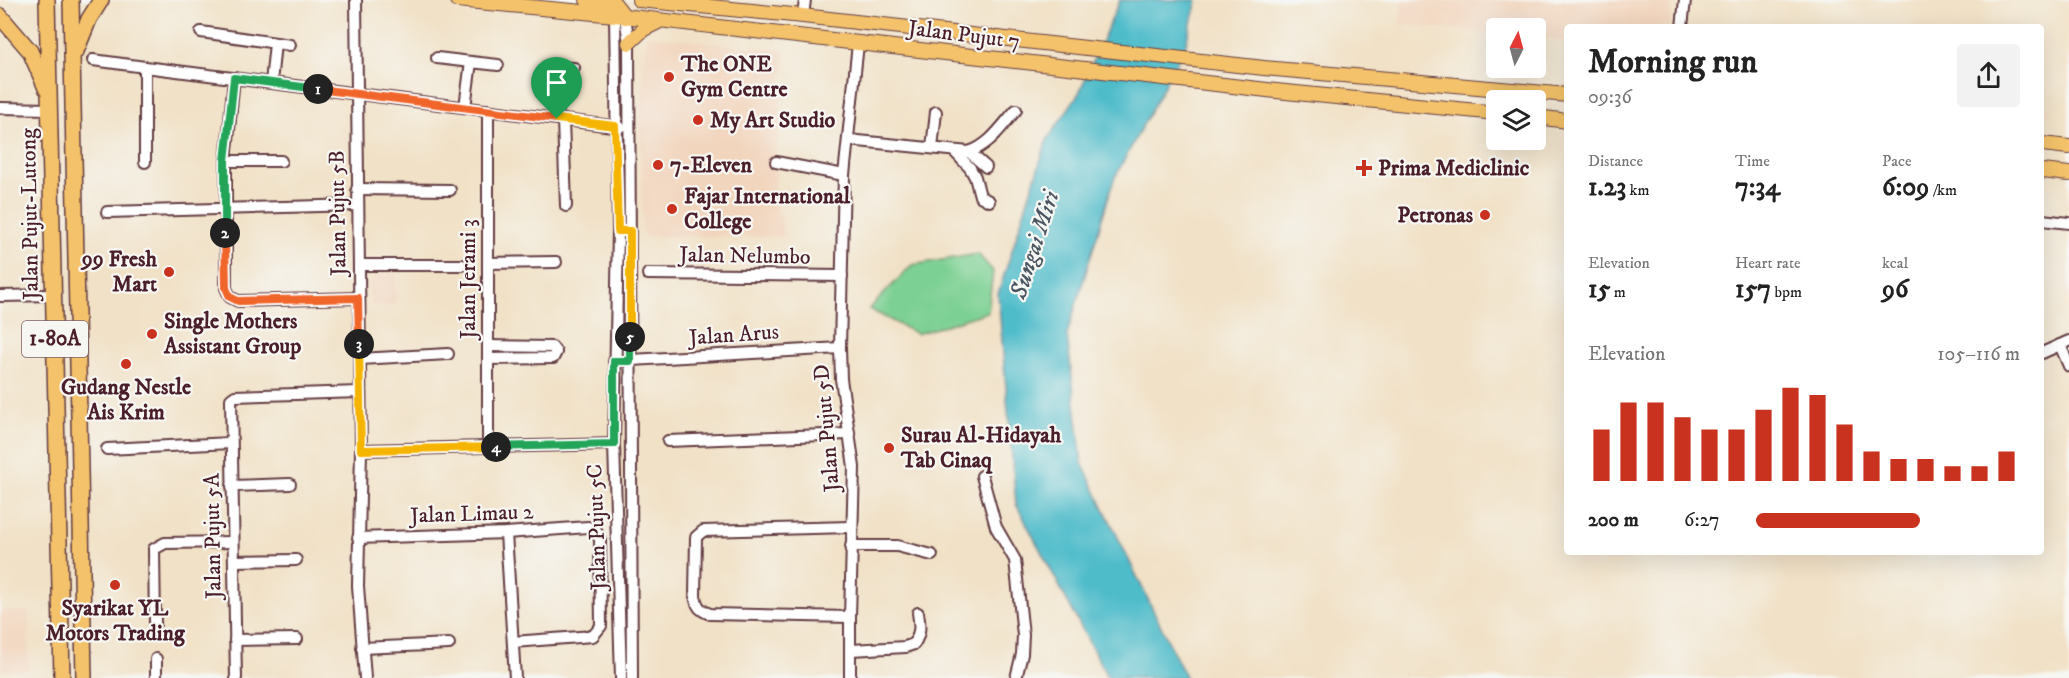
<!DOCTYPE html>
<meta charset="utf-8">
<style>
body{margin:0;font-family:"IM FELL DW Pica",serif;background:#f2f2f2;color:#222;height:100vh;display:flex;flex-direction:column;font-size:22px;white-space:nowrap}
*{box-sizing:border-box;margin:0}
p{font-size:20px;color:#767676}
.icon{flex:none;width:33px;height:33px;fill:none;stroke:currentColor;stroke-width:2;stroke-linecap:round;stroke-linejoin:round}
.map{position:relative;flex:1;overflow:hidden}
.panel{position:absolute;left:1564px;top:24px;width:480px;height:531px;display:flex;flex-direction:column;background:#fff;border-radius:6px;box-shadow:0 6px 24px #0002}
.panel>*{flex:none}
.needle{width:39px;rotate:6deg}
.controls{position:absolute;left:1486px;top:18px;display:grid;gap:12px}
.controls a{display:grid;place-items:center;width:60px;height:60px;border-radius:6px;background:#fff;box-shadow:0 6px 24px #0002;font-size:30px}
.pin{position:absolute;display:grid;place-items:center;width:51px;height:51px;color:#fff;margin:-62px -26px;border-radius:50% 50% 50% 0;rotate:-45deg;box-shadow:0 0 6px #0007}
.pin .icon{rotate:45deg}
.km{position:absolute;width:30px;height:30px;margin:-15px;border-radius:50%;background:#222;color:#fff;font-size:16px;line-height:30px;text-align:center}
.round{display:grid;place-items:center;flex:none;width:63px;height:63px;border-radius:6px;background:#f2f2f2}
.head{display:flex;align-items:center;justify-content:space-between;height:102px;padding:0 24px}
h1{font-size:33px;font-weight:700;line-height:45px}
.figures{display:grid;grid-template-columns:repeat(3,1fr);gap:9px;height:102px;padding:6px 24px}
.figures div{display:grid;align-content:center}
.figures b{font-size:26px;font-weight:700}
.figures small{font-size:16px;font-weight:400}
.figures p{font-size:16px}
.chart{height:168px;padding:12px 24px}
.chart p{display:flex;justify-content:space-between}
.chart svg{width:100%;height:108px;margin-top:6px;stroke:#c8321e;stroke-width:6}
ul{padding:0 24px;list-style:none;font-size:20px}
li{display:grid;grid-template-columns:96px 72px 1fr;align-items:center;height:45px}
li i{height:15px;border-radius:8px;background:#c8321e}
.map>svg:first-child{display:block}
.built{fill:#f2d5bd}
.green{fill:#7bd093;stroke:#62785f;stroke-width:1.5}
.water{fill:#50bcca;stroke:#4d6e7a;stroke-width:1.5}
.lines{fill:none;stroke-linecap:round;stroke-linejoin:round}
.minor-casing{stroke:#633c42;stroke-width:14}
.major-casing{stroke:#633c42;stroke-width:16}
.highway-casing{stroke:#633c42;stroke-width:18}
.minor{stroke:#fff;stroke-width:10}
.major{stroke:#f3c26a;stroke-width:14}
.highway{stroke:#f3c26a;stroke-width:15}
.split-1-casing{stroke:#fff;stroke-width:12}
.split-2-casing{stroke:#fff;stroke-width:12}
.split-3-casing{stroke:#fff;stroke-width:12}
.split-4-casing{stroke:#fff;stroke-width:12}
.split-5-casing{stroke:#fff;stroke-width:12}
.split-6-casing{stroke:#fff;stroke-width:12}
.split-1{stroke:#f0652b;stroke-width:8}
.split-2{stroke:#22a559;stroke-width:8}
.split-3{stroke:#f0652b;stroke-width:8}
.split-4{stroke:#f5b400;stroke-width:8}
.split-5{stroke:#22a559;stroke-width:8}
.split-6{stroke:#f5b400;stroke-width:8}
.poi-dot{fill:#c8321e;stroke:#f6f6f2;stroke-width:2}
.labels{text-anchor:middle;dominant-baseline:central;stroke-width:4.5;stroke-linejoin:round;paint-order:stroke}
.shield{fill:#f6f6f2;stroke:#7e6067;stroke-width:1.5}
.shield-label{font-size:21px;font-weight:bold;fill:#4a1f2b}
.street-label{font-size:22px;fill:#4a1f2b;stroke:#f6f6f2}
.poi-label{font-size:22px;font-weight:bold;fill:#4a1f2b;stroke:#f6f6f2;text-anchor:start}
.water-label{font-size:24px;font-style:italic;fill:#4c5663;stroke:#f6f6f2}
</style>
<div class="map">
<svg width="2069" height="678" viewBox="0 0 2069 678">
<rect width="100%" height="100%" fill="#f6f6f2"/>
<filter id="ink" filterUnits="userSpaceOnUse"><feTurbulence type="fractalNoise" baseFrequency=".0167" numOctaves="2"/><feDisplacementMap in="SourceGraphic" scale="12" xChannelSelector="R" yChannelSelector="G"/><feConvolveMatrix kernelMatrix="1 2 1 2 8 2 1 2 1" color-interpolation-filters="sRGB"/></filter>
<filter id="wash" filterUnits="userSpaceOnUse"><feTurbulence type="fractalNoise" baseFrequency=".008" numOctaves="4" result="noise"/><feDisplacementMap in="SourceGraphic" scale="24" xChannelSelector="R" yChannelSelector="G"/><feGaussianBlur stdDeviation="1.35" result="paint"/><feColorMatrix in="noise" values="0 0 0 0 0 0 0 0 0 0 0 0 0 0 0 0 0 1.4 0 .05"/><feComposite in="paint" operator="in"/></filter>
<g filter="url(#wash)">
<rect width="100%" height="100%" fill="#f1e1c6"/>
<g class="built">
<polygon points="1402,0 1637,0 1672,4 1670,27 1568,27 1567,41 1536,37 1536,28 1497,28 1497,34 1399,24"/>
<polygon points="647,35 785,51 775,162 778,166 774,196 778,214 782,214 783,237 643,236 640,127"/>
<polygon points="375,273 396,273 396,305 370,306 369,285"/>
<polygon points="0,611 28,611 29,670 0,671"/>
</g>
<polygon class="green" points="978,254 993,271 988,312 917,334 869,309 912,265"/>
<polygon class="water" points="1120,0 1197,0 1185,47 1114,179 1067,335 1082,463 1186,678 1108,678 1016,504 998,294 1047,140 1079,93"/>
</g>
<g filter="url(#ink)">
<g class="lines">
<defs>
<g id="minor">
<polyline points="356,0 361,450 358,586 365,678"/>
<polyline points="615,15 618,231 614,444 621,678"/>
<polyline points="803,16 805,0"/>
<path d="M625 17 629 43C629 254 629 466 632 678"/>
<polyline points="1682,27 1685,0"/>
<polyline points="201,32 290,45"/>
<polyline points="437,58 471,62"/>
<polyline points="93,60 145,67"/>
<polyline points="547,67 574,68"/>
<polyline points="234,78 226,161 226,288 230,297 238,301 359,298"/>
<polyline points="271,83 275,43"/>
<polyline points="465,107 471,62 498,65"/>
<polyline points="0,108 50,109"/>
<polyline points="557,119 561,67"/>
<polyline points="563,120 566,206"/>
<path d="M848 140 969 152C990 145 1001 127 1016 110"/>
<polyline points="932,148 936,112"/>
<polyline points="954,151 970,168 975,177 980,196 989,201"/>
<polyline points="969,152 986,167"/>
<polyline points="226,161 281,161"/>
<polyline points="145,162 145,67 620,127"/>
<polyline points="776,162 844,175"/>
<polyline points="357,189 450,190"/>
<polyline points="107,212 358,205"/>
<polyline points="2042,220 2069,223"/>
<polyline points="488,263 556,262"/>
<polyline points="359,265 462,265"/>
<polyline points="648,274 842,276"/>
<polyline points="0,296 54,295"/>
<polyline points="2060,345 2069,366"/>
<polyline points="2042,353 2069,341"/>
<polyline points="360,359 448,354"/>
<polyline points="488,359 553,358 556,352 552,347 488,346"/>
<polyline points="614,361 840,348"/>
<polyline points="668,441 849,434"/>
<polyline points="488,447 488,110"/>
<polyline points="107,449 231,443"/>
<polyline points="361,450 614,444"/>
<polyline points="982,476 996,527 1015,560 1023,635 1022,654 1016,678"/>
<polyline points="232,486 290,484"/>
<polyline points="506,533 515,678"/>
<polyline points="358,538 506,533 588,527 596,530 600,540 601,626 593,636 513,642"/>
<polyline points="851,546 897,546 932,555"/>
<polyline points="234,561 296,560"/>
<path d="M850 617 710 614C700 610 697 607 695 596L696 537 703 531 851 527"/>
<polyline points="155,624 154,549 165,543 233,542"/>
<polyline points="235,640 297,639"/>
<polyline points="362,648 449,644"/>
<path d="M851 650 905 647 914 644C921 633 920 625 918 613"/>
<polyline points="156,659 156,678"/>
<polyline points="236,678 231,399 235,396 360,392"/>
<polyline points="850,678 850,617 854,467 841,379 840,348 844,175 858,44"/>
</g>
<g id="major">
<polyline points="457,0 615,15 1276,91 1497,113"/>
<polyline points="587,0 614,3 625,17"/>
<polyline points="639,0 803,16 1264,68 1568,95"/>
<polyline points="629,43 644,29 658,22"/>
<polyline points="1536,117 1568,121"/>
<polyline points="2042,144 2069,147"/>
<polyline points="2042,171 2069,174"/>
</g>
<g id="highway">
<polyline points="47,0 62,678"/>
<polyline points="71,0 84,678"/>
<polyline points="0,16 30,51 46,88"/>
<polyline points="76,51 89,19 101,0"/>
</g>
</defs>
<use href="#minor" class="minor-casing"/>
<use href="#major" class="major-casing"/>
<use href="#highway" class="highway-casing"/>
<use href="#minor" class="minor"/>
<use href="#major" class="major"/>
<use href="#highway" class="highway"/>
</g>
</g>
<g class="lines" filter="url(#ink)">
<defs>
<polyline id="split-1" points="318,89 557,119"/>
<polyline id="split-2" points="225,233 225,161 234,78 318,89"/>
<polyline id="split-3" points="225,233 226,288 230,297 238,301 358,298 359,344"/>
<polyline id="split-4" points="359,344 361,450 496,447"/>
<polyline id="split-5" points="496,447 614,444 614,361 630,361 630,337"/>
<polyline id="split-6" points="557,119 615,126 618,231 630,231 630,337"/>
</defs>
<use href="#split-1" class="split-1-casing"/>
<use href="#split-2" class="split-2-casing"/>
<use href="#split-3" class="split-3-casing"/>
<use href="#split-4" class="split-4-casing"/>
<use href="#split-5" class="split-5-casing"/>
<use href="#split-6" class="split-6-casing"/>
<use href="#split-1" class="split-1"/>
<use href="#split-2" class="split-2"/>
<use href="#split-3" class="split-3"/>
<use href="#split-4" class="split-4"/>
<use href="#split-5" class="split-5"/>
<use href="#split-6" class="split-6"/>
</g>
<g class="poi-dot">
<circle cx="669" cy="77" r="6"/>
<circle cx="698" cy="120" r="6"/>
<circle cx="658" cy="165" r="6"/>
<path d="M1361 159h6v6h6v6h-6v6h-6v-6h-6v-6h6z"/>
<circle cx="672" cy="209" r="6"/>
<circle cx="1485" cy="215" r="6"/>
<circle cx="169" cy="272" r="6"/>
<circle cx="152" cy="334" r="6"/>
<circle cx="126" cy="364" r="6"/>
<circle cx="889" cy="448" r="6"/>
<circle cx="115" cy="585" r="6"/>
</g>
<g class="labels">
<rect class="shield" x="22" y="321" width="66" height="36" rx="4.5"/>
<g class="shield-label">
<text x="55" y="339">1-80A</text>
</g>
<g class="street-label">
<text transform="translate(964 35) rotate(7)">Jalan Pujut 7</text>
<text transform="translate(338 213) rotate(-91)">Jalan Pujut 5B</text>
<text transform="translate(30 214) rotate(-91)">Jalan Pujut-Lutong</text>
<text transform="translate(745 256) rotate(1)">Jalan Nelumbo</text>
<text transform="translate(468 279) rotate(-90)">Jalan Jerami 3</text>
<text transform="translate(734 335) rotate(-4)">Jalan Arus</text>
<text transform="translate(827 428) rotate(-95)">Jalan Pujut 5D</text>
<text transform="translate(472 514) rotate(-2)">Jalan Limau 2</text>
<text transform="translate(597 527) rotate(-92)">Jalan Pujut 5C</text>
<text transform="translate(213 536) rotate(-91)">Jalan Pujut 5A</text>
</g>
<g class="poi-label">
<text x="681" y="64">The ONE<tspan x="681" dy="25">Gym Centre</tspan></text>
<text x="710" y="120">My Art Studio</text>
<text x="670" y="165">7-Eleven</text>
<text x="1378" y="168">Prima Mediclinic</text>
<text x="684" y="196">Fajar International<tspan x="684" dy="25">College</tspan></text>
<text x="1473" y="215" text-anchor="end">Petronas</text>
<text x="157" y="259" text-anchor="end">99 Fresh<tspan x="157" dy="25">Mart</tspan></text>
<text x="164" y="321">Single Mothers<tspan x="164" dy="25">Assistant Group</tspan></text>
<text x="126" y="387" text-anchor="middle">Gudang Nestle<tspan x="126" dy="25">Ais Krim</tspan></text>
<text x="901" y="435">Surau Al-Hidayah<tspan x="901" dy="25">Tab Cinaq</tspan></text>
<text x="115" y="608" text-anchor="middle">Syarikat YL<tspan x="115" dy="25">Motors Trading</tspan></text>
</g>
<g class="water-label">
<text transform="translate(1035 245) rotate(-72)">Sungai Miri</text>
</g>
</g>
</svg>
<div class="controls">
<a><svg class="needle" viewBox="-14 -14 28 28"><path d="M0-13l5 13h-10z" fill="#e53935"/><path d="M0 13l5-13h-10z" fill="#767676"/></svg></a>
<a><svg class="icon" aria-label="layers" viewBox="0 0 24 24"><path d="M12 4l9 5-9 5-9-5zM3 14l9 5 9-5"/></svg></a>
</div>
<div class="pin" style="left:557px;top:119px;background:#1e9e55"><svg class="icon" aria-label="arrive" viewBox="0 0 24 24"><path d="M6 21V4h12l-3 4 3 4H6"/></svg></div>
<b class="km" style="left:318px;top:89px">1</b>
<b class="km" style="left:225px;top:233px">2</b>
<b class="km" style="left:359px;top:344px">3</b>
<b class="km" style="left:496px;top:447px">4</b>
<b class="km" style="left:630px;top:337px">5</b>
<section class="panel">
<div class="head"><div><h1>Morning run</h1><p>09:36</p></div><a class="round"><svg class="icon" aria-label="share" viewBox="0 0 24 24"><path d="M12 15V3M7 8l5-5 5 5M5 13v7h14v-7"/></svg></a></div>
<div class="figures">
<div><p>Distance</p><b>1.23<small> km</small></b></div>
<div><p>Time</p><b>7:34</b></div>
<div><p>Pace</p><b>6:09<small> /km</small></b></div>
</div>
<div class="figures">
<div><p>Elevation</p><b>15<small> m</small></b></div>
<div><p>Heart rate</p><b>157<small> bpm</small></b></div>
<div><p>kcal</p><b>96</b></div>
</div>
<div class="chart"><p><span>Elevation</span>105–116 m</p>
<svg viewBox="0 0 160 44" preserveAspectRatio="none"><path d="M5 44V23M15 44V12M25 44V12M35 44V18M45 44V23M55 44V23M65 44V15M75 44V6M85 44V9M95 44V21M105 44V32M115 44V35M125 44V35M135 44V38M145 44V38M155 44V32"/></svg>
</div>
<ul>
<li><b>200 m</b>6:27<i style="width:62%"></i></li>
</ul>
</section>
</div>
